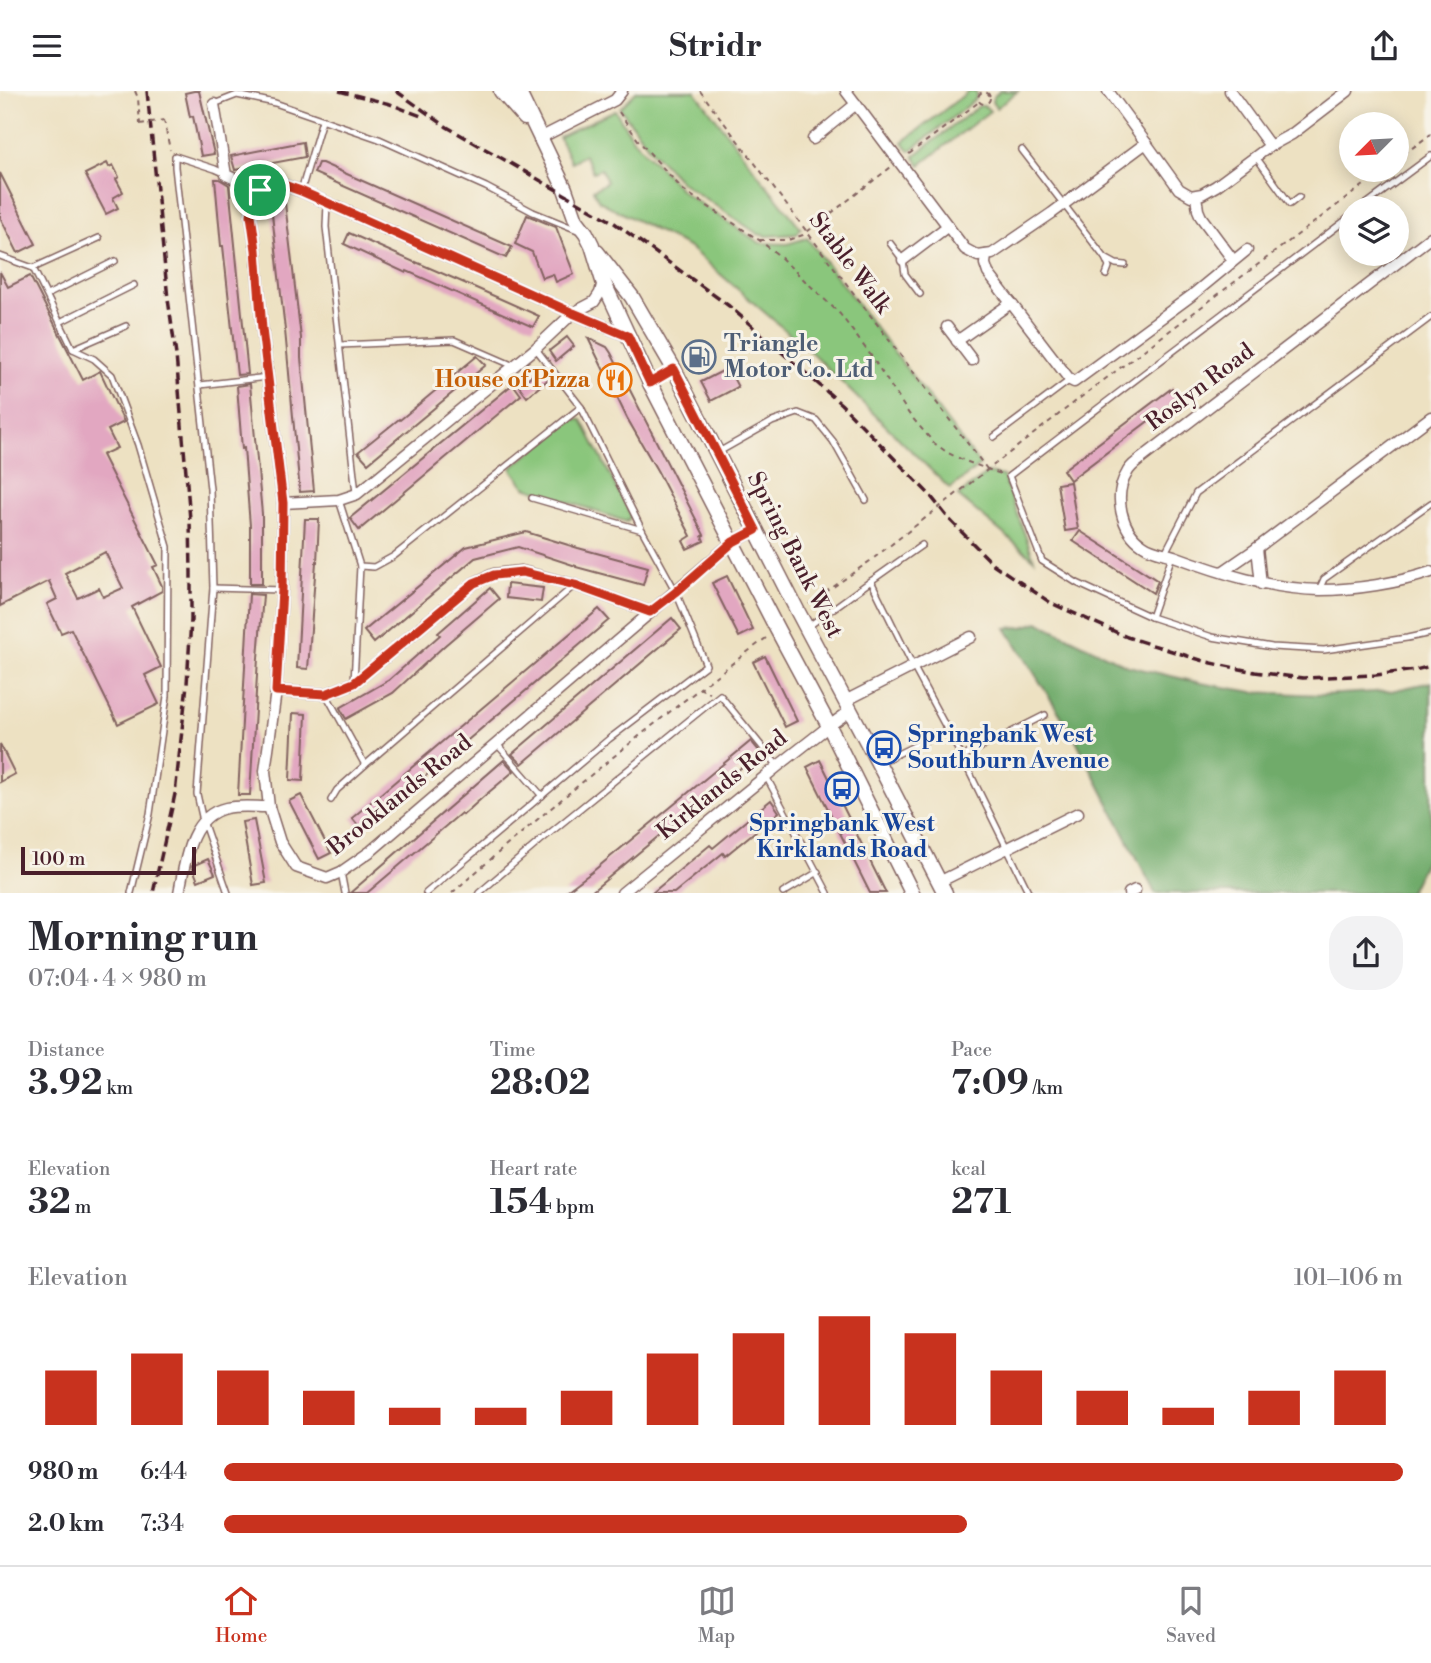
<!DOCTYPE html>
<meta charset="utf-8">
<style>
body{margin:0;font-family:"Libre Bodoni",serif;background:#f2f2f3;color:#2b2b33;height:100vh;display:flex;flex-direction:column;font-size:26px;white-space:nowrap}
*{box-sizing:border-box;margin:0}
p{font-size:23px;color:#7c7c81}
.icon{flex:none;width:38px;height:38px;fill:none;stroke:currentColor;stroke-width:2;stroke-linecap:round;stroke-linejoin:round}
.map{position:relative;height:802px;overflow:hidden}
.sheet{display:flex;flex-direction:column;background:#fff;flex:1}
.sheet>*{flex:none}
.needle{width:46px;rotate:246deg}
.fabs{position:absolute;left:1339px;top:21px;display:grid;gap:14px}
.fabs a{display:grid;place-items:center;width:70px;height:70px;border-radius:50%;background:#fff;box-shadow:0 4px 18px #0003;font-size:35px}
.scale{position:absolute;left:21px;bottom:18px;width:175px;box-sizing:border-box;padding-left:7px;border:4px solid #4a1f2b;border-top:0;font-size:19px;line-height:24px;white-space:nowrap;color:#4a1f2b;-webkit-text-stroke:5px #f7f3e8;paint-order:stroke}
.pin{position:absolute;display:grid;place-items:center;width:60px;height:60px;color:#fff;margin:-30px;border:4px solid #fff;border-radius:50%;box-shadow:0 2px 7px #0007}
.round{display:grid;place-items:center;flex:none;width:74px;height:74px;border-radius:28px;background:#f2f2f3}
.summary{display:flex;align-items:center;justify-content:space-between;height:119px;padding:0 28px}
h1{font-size:38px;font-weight:800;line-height:52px}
.figures{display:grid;grid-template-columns:repeat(3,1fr);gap:10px;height:119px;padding:7px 28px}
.figures div{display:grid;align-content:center}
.figures b{font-size:35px;font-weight:800}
.figures small{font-size:19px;font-weight:400}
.figures p{font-size:19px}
.chart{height:196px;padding:14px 28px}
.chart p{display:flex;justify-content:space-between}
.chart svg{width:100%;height:126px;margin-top:7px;stroke:#c8321e;stroke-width:6}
ul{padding:0 28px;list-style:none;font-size:23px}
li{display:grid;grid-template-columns:112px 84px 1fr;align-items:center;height:52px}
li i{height:18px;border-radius:9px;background:#c8321e}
header{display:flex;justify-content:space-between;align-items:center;height:91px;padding:0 28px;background:#fff;font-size:32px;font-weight:800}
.tab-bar{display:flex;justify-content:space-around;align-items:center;height:98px;border-top:2px solid #e1e1e2;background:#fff;font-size:19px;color:#7c7c81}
.tab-bar a{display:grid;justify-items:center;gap:4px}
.tab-bar .active{color:#c8321e}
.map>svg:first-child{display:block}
.green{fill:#8ac67b;stroke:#6a7253;stroke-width:2}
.forest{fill:#6fab6b;stroke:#5c654b;stroke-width:2}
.building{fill:#e2a7c1;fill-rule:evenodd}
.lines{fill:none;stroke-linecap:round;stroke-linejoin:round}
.lane-casing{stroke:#836360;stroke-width:8}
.street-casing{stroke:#836360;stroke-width:13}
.secondary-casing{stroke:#836360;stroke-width:17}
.path{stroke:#836360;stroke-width:2;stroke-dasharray:5 5;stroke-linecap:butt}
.lane{stroke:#fff;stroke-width:5}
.street{stroke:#fff;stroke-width:10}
.secondary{stroke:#fff;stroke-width:14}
.rail{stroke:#4a1f2b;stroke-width:3.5;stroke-dasharray:10 5;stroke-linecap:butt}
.path-bridge{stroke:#836360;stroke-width:2;stroke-dasharray:5 5;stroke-linecap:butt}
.route-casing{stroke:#fff;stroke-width:14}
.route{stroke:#c8321e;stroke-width:9}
.labels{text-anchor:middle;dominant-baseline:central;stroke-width:6;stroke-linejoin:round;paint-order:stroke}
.street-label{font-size:23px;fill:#4a1f2b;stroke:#f7f3e8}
.service-label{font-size:23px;font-weight:bold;fill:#4e5e75;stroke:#f7f3e8;text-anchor:start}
.food-label{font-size:23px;font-weight:bold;fill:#c56008;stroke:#f7f3e8;text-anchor:end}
.transit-label{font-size:23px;font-weight:bold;fill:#164399;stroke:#f7f3e8;text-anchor:start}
</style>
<header><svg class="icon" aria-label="menu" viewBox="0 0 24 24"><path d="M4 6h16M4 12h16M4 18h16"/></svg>Stridr<svg class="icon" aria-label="share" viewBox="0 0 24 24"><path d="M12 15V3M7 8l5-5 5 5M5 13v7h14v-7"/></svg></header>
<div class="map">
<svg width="1431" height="802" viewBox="0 0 1431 802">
<rect width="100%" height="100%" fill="#f7f3e8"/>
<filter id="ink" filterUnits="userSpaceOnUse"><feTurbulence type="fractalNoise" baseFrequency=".0143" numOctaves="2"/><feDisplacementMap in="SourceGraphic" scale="14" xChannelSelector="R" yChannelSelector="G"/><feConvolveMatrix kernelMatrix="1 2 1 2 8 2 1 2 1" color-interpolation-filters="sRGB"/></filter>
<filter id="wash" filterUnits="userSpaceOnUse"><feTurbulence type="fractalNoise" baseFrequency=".00686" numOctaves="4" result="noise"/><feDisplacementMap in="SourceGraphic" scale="28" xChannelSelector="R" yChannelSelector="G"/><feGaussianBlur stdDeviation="1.57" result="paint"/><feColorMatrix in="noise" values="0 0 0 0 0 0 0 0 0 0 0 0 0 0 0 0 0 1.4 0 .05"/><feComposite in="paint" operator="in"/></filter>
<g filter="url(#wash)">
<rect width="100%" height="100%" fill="#ede1c2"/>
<g class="green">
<polygon points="637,0 695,0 764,91 801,137 797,143 767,145 758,143 682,92 650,58 620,17"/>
<polygon points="969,0 975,0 977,3 975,9 910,60 903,51"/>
<polygon points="1000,0 1018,0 996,17 992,11 993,6"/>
<polygon points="979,15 985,15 990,20 920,74 914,65"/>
<polygon points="615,19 633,48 684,102 760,152 787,153 807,147 980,374 950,398 814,264 690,157 599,110 593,99 607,91 601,78 593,81 584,64 571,71 559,46"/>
<polygon points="573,328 582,329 631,425 627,431 525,396 511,377"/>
<polygon points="987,382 1003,385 1034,468 958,405"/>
</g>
<polygon class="forest" points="1038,531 1128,575 1201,592 1253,601 1322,604 1391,600 1431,591 1431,759 1409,802 1155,802 1075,647 1006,537 1023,536"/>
<g id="blocks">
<g class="building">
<polygon points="194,0 199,0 214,63 201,65 193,25 190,26 185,2"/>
<polygon points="303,51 305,66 235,79 231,65"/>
<polygon points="107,72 109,76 113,74 119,86 116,88 123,101 113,107 118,117 106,123 85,83"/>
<polygon points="318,72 322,72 512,156 506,167 314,82"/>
<polygon points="0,82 36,153 18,162 0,126"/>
<polygon points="215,88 219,88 229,94 248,283 237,284 223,155 221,155"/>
<polygon points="285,112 301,247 301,267 314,400 300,401 285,239 271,114"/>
<polygon points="527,124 556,136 574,183 556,191 553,183 542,187 532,161 515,153"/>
<polygon points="349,142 416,172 416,171 476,197 539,225 533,236 407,180 406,182 344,153"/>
<path d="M0 181 8 196 30 185 83 289 100 280 124 331 108 339 117 357 102 364 158 474 153 476 162 495V500L132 516 161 576 145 584 159 613 118 633 71 538 61 542 47 513 57 508 49 490 0 515ZM105 461 123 497 103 506 99 497 78 507 65 482Z"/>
<polygon points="567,246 574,255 556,270 549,260"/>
<polygon points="588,247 607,256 611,262 704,444 702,445 704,450 687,458 683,450 691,445 658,381 627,327"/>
<polygon points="477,265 486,274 368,372 358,361 399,328 400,329"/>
<polygon points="543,275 551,286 527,306 519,295"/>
<polygon points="728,277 738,296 711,310 701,291"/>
<polygon points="250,293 262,423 262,493 250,493 250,435 244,357 242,358 237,295"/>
<polygon points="513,293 521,304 359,439 350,427"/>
<polygon points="1172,297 1179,307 1070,389 1063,379"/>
<polygon points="1070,391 1078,438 1065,440 1057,393"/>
<polygon points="305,428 319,428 317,471 316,471 308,578 297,577"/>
<polygon points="1080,440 1158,490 1153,502 1073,450"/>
<polygon points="526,441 578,457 648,476 643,494 576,476 576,475 518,456 475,467 374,552 364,540 466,456"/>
<polygon points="727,485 753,539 739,546 712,492"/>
<polygon points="507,493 543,497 541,511 506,507"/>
<polygon points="490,497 499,508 444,555 393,602 346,628 340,617 389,589 440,544 438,542"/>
<polygon points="249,503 263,504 258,567 250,704 238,704"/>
<polygon points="599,518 609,529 362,739 352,727"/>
<polygon points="672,527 681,538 522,673 512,663"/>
<polygon points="765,565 797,630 785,636 753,571"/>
<polygon points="293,622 306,623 303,690 290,689"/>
<polygon points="751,650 760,661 590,802 564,802 592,781"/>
<polygon points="0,653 15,683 0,691"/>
<polygon points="504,669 514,680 482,707 463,724 461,722 367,802 350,802"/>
<polygon points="820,669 873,776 886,802 870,802 807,676"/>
<polygon points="301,704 331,762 319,768 289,710"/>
<polygon points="771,709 779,721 725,765 723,762 674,802 652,802 710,754 713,757"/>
<polygon points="254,729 266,792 253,794 242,731"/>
<polygon points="208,768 215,783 198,790 192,775"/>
</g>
</g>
</g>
<g filter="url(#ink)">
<use href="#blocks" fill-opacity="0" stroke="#836360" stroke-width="2"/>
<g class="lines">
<defs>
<g id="lane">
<polyline points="214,13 237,4 275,12 379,48 486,96 533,121 580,140"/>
<polyline points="1022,59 1105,167 1109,176 1106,184"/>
<polyline points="1256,66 1290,113 1299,106"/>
<polyline points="224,82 215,78 175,65 175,76 210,398 213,497 197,703 203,730 228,802"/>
<polyline points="301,100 322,29"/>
<polyline points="327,112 326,136 356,402"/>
<polyline points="1361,117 1431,65"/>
<polyline points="1351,125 1009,385 1042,470 1077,492 1151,526 1212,546 1272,556 1324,559 1407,547 1431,542"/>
<polyline points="890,152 903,169 905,183 920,203"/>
<polyline points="0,165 33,177 73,258 126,235"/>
<polyline points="1105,167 1116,173 1125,174"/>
<polyline points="33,177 99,147"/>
<polyline points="47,204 115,170"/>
<polyline points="60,231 134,194"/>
<polyline points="340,254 454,249 514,275"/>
<polyline points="73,258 94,268 112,284 138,354 168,456 167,605 150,723 131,802"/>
<polyline points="653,290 671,279"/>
<polyline points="200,294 268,286"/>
<polyline points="994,346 1070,289"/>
<polyline points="717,362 772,331 798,322 816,329 833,350 866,409"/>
<polyline points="532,407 642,439"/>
<polyline points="339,409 360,475 374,476 394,465 581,316"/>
<polyline points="1165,462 1196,402 1431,226"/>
<polyline points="871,490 922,454"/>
<polyline points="213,497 282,499"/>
<polyline points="1319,499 1324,488 1431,412"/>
<polyline points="1151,526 1172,465"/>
<polyline points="809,535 871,490 913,575 962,666 1029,802"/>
<polyline points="354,591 360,475"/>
<polyline points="326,603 365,674"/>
<polyline points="497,653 542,705"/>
<polyline points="962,666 1045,624"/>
<polyline points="881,671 947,639"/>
<polyline points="766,685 828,802"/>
<polyline points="331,709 337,699 365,674 575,494"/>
<polyline points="341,781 345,802"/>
<polyline points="426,802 609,648 706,574 676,501 642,439 581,316 536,258"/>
<polyline points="479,802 540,750 720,604 777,674"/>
<polyline points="783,802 818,781"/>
</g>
<g id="street">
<polyline points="846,0 965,158 978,165 992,163 1052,122 1146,52 1179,98 1191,105 1202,103 1216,95 1270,55 1292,43 1348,0"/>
<polyline points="1108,0 1146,52"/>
<polyline points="1230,0 1270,55"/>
<polyline points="214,13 226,84 260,99"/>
<polyline points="540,47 615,9 622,0"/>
<polyline points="813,48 856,13"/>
<polyline points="1196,105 1198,119 1201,126 1233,169"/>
<path d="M1431 146 1138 370C1134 373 1129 377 1127 382 1113 404 1121 440 1143 454 1151 460 1164 462 1174 465 1220 482 1270 498 1320 499 1355 499 1398 492 1431 481"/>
<polyline points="986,164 985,173 988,182 1070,289 1074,291 1191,205 1247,159"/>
<polyline points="903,169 948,135"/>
<polyline points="947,236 972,269"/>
<polyline points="628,245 573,222 301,100 284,94 272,94 260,99 255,106 251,124 256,159 262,238 283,412 282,499 276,600 265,680 269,716 280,751 296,776 327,787 341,781 371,760 733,451 756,439"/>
<polyline points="957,250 1011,212"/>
<polyline points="283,412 339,409 357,403 536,257 573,222 594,211 600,202 603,190"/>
<polyline points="1257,457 1261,493"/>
<polyline points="1222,481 1257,457 1431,326"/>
<polyline points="276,600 326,603 354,592 474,492 494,483 521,480 575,494 650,521"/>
<polyline points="845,610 971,546"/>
<polyline points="939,791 1078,722"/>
<path d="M179 802C185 772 189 725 226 717 239 714 256 716 269 716"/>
<polyline points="622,802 778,675 829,635 850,620"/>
<polyline points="1129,802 1135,799"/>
</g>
<g id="secondary">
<polyline points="501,0 525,27"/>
<polyline points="518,0 565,98 576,129 586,142 592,154 603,190 650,292 777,538 829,635 912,802"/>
<polyline points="597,161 632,206 674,278 798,521 885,685 945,802"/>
</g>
</defs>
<use href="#lane" class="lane-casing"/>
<use href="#street" class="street-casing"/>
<use href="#secondary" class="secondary-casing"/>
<g class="path">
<polyline points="135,0 138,7 140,33"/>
<polyline points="700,0 987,378"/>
<circle cx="984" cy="7" r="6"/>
<polyline points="619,21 638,49 683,99 759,149 777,163 840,223 872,266 909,323 934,352 948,362 965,370 1001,383"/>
<polyline points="164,29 170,59"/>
<polyline points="909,63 979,11"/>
<polyline points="1396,69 1431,43"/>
<polyline points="759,149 788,149 803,144 891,76"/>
<polyline points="809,513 870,470 1080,307 1384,79"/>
<polyline points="699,597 710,602"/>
<path d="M452 802C553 713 658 628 766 547"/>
</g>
<use href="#lane" class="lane"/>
<use href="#street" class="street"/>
<use href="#secondary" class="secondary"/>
<g class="rail">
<polyline points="147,0 168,208 176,264 190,428 191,482 191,529 187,593 175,703 153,802"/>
<polyline points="339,0 390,13 421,25"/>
<polyline points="396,0 447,36 613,131 729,215 841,313 929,403 950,429 993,473 1051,512 1127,546 1207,571 1255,581 1303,587 1376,584 1415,579 1431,575"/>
</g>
<polyline class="path-bridge" points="140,33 164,29"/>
</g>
</g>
<g class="lines" filter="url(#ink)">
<defs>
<polygon id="route" points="272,94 284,94 301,100 573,222 628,245 650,292 674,278 756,439 733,451 676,501 650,521 575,494 522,481 494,484 474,492 354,592 326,603 276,600 282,499 283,412 262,238 256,159 251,124 255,106 260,99"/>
</defs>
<use href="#route" class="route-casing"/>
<use href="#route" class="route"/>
</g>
<defs>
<symbol id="fuel-ring" viewBox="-11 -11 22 22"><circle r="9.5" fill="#f7f3e8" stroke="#5c6f8a" stroke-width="1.5"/><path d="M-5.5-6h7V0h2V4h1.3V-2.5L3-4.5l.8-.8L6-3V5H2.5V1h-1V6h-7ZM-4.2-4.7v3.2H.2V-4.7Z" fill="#5c6f8a"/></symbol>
<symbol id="restaurant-ring" viewBox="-11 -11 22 22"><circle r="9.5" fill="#f7f3e8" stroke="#e8710a" stroke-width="1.5"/><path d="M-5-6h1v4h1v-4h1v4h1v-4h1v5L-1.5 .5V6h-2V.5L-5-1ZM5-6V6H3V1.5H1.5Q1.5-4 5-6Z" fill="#e8710a"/></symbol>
<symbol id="bus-ring" viewBox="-11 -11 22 22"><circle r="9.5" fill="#f7f3e8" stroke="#1a4fb4" stroke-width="1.5"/><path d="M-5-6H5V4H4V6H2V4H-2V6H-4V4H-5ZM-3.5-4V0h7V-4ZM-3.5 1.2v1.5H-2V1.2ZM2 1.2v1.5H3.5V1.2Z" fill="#1a4fb4"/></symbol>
</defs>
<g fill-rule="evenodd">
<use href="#fuel-ring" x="680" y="247" width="38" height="38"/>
<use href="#restaurant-ring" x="596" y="270" width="38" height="38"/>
<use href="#bus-ring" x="865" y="638" width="38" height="38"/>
<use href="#bus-ring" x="823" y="679" width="38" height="38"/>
</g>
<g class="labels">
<g class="street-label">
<text transform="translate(850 172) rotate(53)">Stable Walk</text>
<text transform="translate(1200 296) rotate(-37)">Roslyn Road</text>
<text transform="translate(795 464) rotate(63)">Spring Bank West</text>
<text transform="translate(722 694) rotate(-39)">Kirklands Road</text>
<text transform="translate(400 704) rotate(-39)">Brooklands Road</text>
</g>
<g class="service-label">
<text x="724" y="253">Triangle<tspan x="724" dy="26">Motor Co. Ltd</tspan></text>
</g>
<g class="food-label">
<text x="590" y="289">House of Pizza</text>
</g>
<g class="transit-label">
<text x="908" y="644">Springbank West<tspan x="908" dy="26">Southburn Avenue</tspan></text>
<text x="842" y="733" text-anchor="middle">Springbank West<tspan x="842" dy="26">Kirklands Road</tspan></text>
</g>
</g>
</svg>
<div class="fabs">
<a><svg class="needle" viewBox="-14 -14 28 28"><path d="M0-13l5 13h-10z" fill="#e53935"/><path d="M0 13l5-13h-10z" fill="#7c7c81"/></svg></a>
<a><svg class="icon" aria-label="layers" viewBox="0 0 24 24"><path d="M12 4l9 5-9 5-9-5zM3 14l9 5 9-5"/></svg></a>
</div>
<div class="scale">100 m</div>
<div class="pin" style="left:260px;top:99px;background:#1e9e55"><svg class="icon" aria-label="arrive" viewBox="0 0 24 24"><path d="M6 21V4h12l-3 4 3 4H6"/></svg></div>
</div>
<section class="sheet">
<div class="summary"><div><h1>Morning run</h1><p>07:04 · 4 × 980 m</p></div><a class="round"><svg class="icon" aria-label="share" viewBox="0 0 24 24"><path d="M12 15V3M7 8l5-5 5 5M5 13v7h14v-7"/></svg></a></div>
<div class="figures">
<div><p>Distance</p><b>3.92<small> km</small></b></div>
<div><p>Time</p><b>28:02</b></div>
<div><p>Pace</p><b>7:09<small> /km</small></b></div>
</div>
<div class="figures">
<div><p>Elevation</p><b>32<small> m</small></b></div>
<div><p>Heart rate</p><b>154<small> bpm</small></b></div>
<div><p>kcal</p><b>271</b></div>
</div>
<div class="chart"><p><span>Elevation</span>101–106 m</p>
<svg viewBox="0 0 160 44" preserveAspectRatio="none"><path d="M5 44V25M15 44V19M25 44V25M35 44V32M45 44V38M55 44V38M65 44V32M75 44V19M85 44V12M95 44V6M105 44V12M115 44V25M125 44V32M135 44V38M145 44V32M155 44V25"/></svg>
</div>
<ul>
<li><b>980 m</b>6:44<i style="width:100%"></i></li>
<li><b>2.0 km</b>7:34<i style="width:63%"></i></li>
</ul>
</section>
<nav class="tab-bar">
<a class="active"><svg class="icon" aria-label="home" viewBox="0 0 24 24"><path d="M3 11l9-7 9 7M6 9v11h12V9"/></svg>Home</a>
<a><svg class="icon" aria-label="map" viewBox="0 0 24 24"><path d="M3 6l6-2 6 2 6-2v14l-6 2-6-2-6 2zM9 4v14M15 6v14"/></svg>Map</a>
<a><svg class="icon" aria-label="saved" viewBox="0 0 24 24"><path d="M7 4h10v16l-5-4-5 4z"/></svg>Saved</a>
</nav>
